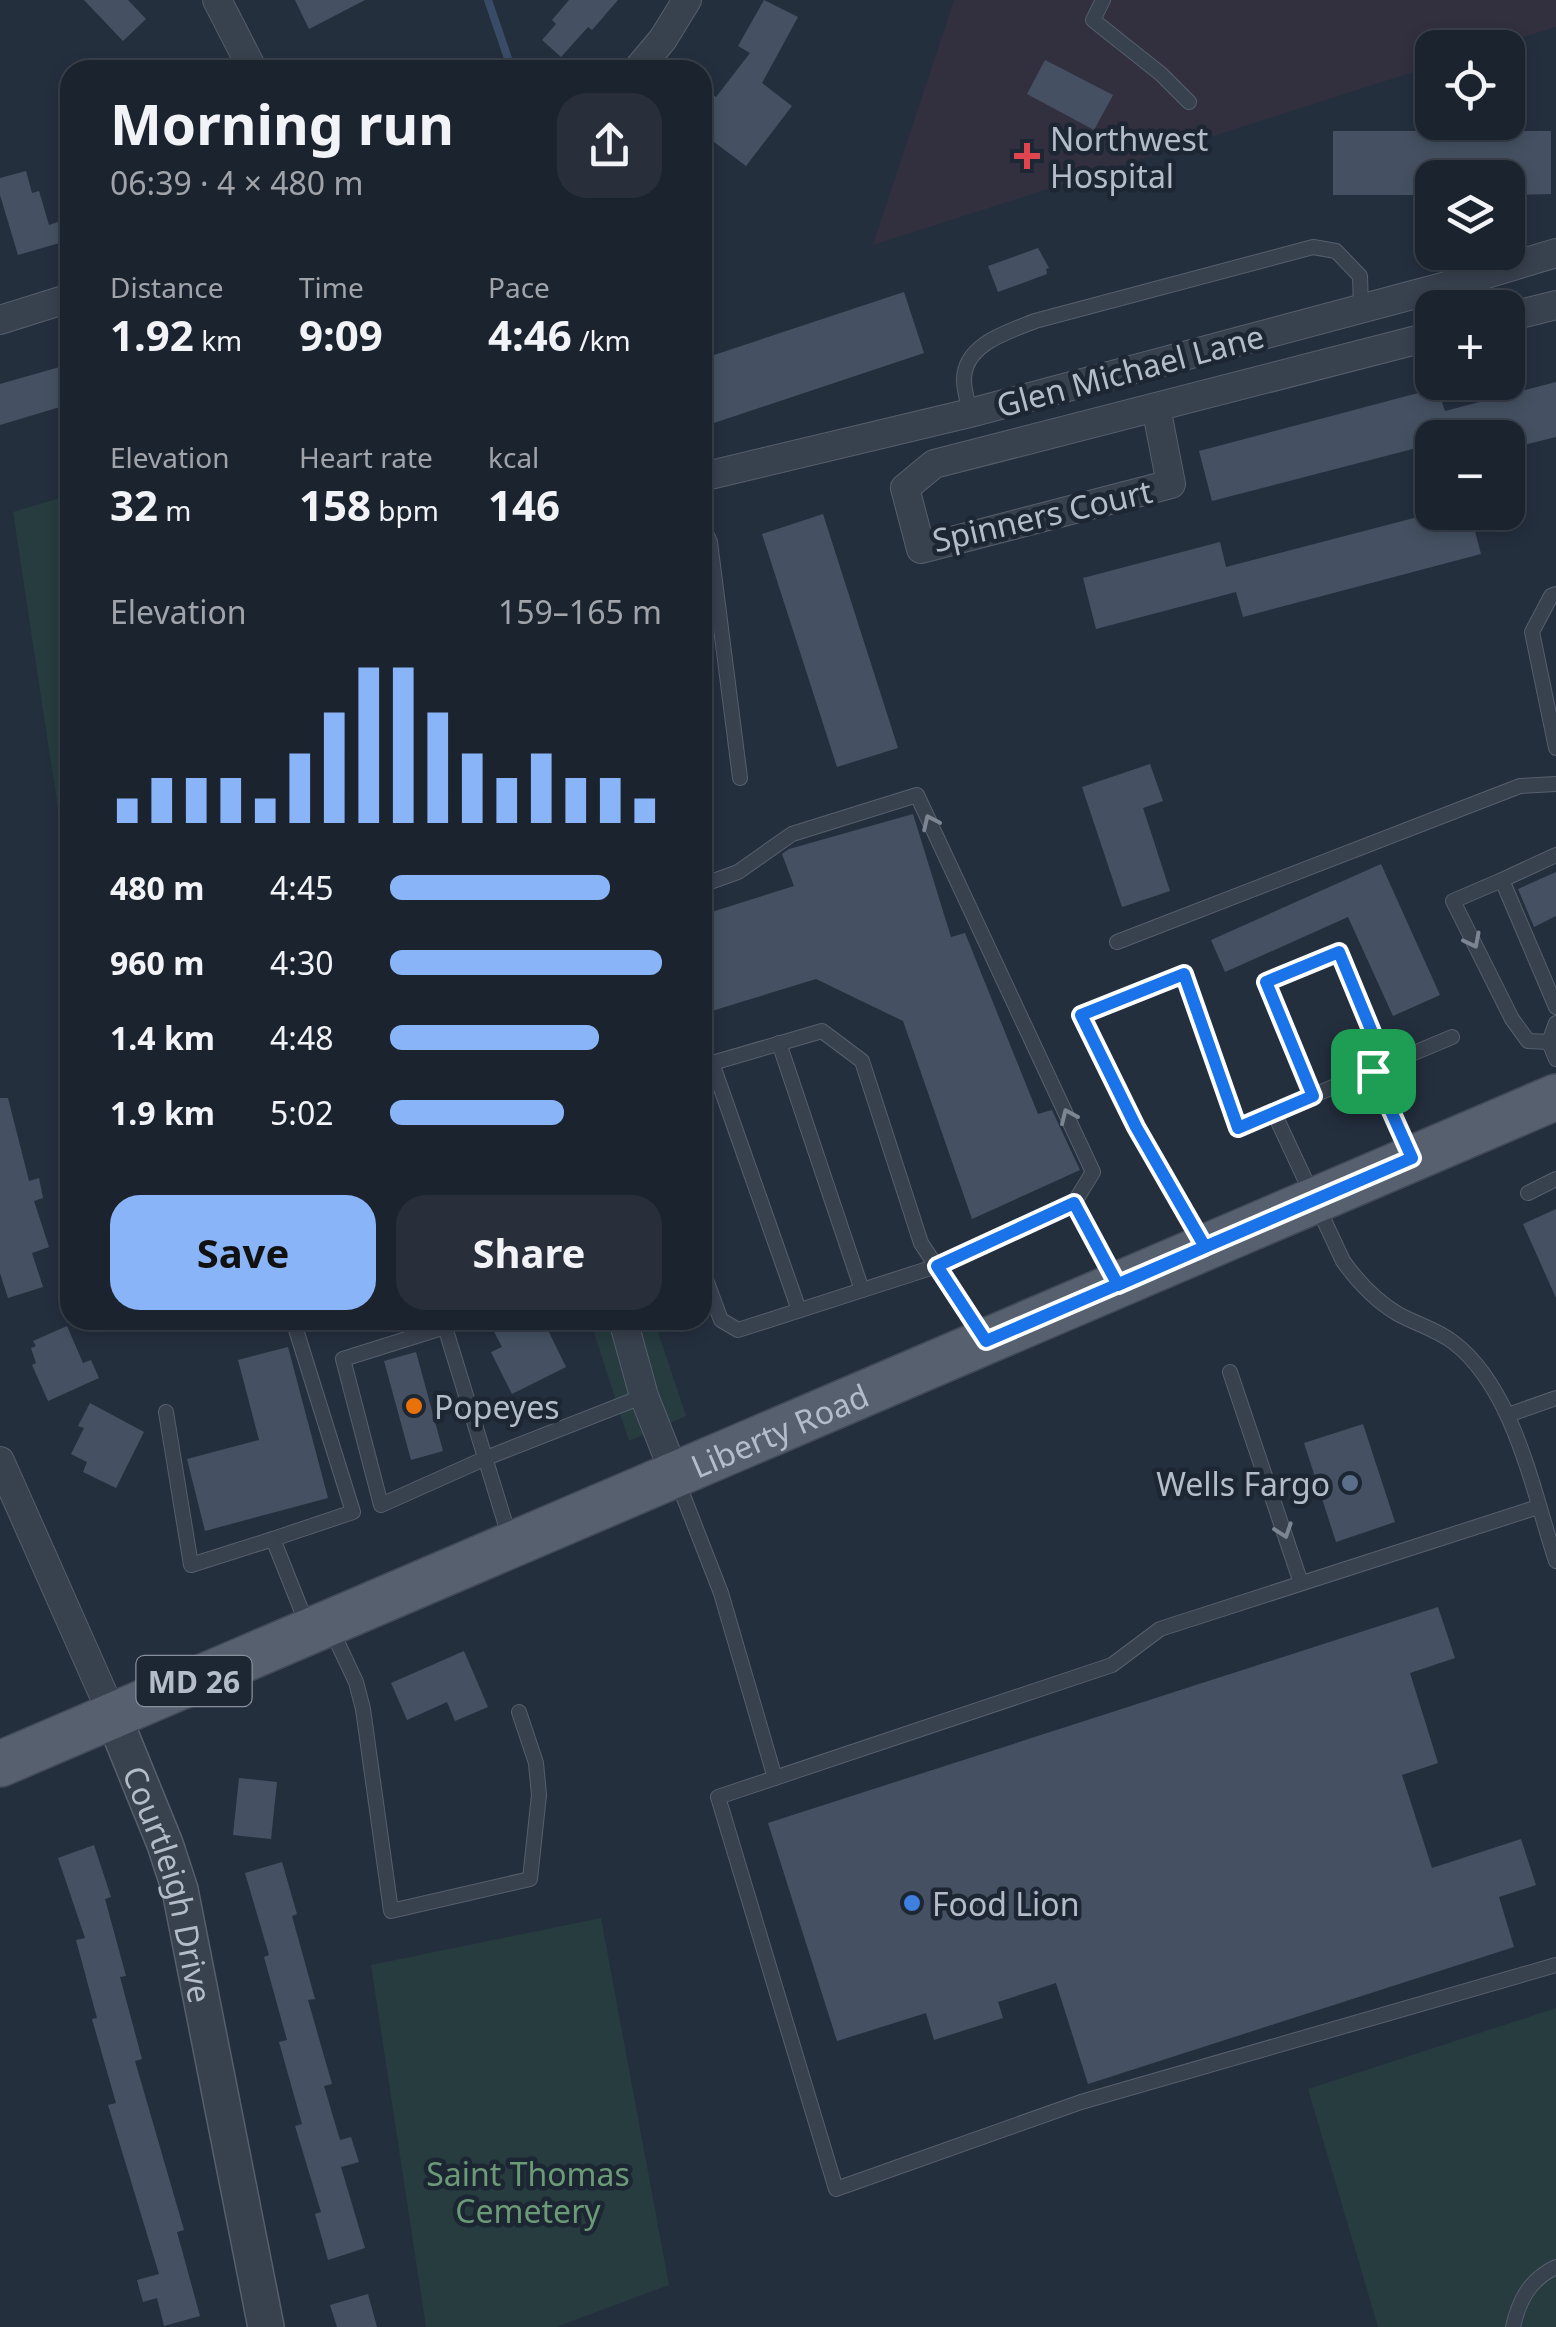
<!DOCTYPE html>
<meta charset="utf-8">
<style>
body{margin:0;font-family:"Noto Sans",sans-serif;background:#282f3a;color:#f1f3f6;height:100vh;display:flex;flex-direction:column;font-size:38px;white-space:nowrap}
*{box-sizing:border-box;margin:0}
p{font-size:32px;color:#a0a4aa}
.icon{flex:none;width:55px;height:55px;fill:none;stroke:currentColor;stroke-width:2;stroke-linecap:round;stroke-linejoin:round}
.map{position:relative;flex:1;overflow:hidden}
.drawer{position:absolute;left:60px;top:60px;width:652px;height:1270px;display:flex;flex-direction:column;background:#1b232e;border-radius:30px;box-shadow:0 5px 15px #0003,0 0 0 2px #39404a}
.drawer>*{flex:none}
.controls{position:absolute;left:1415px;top:30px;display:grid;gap:20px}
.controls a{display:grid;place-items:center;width:110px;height:110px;border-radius:20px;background:#1b232e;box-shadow:0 5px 15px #0003,0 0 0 2px #39404a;font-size:50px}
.pin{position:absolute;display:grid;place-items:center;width:85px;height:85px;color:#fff;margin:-42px;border-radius:20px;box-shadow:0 5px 15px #0006}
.round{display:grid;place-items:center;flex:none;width:105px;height:105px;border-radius:30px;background:#282f3a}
.overview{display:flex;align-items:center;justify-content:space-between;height:170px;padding:0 50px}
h1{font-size:55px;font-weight:700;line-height:75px}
.stats{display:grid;grid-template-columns:repeat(3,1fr);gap:15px;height:170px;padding:10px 50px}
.stats div{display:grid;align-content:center}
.stats b{font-size:42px;font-weight:700}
.stats small{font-size:28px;font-weight:400}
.stats p{font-size:28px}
.chart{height:280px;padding:20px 50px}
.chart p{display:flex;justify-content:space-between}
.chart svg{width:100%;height:180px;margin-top:10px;stroke:#8ab4f8;stroke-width:6}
.cta{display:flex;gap:20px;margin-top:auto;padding:20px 50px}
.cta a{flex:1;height:115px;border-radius:30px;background:#8ab4f8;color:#111;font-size:40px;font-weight:700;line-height:115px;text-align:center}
.cta a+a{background:#282f3a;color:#f1f3f6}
ul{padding:0 50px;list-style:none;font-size:32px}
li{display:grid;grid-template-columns:160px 120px 1fr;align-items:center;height:75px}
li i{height:25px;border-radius:12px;background:#8ab4f8}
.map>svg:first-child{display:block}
.medical{fill:#32303f}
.green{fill:#263c3f}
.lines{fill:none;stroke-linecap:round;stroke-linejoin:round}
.stream{stroke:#394c67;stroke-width:8}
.building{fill:#455162}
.service-casing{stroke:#565f6c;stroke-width:16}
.minor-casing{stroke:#565f6c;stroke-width:30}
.tertiary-casing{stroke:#565f6c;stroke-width:38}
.primary-casing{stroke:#414a57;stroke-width:48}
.service{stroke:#38414e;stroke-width:14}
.minor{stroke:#38414e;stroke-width:28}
.tertiary{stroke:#38414e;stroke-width:35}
.primary{stroke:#56606e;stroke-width:45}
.oneway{stroke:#7c8592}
.route-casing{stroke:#fff;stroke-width:20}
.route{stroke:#1a73e8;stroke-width:12}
.health-dot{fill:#e0444e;stroke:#1d2633;stroke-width:4}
.food-dot{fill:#e8710a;stroke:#1d2633;stroke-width:4}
.service-dot{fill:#5c6f8a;stroke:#1d2633;stroke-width:4}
.shop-dot{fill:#3f7fe0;stroke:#1d2633;stroke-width:4}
.labels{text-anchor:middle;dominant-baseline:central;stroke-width:9;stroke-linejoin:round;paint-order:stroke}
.shield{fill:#1d2633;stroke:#878f9c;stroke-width:2.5}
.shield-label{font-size:30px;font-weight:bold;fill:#b4bcc9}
.poi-label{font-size:32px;fill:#b4bcc9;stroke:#1d2633;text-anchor:start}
.street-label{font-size:32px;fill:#b4bcc9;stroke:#1d2633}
.park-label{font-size:32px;fill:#6b9a76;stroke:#1d2633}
</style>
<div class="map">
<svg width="1556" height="2327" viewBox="0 0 1556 2327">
<rect width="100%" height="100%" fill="#242f3e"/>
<polygon class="medical" points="954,0 1556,0 1556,27 1492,47 1432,48 1432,66 873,245"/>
<g class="green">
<polygon points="70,495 70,888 13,512"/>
<polygon points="590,1320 654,1320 686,1416 629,1441"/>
<polygon points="601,1918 669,2285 556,2327 426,2327 371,1965"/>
<polygon points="1556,2008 1556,2327 1378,2327 1308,2089"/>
</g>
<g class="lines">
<polyline class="stream" points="488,0 512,70"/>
</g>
<g class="building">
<polygon points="84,0 128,0 146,19 123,41"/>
<polygon points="295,0 365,0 309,29"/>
<polygon points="569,0 618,0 592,30 588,27 561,57 542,40 556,24 552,20"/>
<polygon points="764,0 798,17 762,83 792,106 746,166 702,133 702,86 716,97 750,53 738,46"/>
<polygon points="1045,60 1113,95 1094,130 1027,94"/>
<polygon points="1333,131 1551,131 1551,194 1508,195 1508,178 1432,178 1432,195 1333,195"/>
<polygon points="26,171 32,193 39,191 49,225 66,219 70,240 18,255 0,195 0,178"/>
<polygon points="1038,248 1049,268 1046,269 1047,274 998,292 988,266"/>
<polygon points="904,292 924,353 702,427 702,359"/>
<polygon points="70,364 70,404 0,425 0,384"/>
<polygon points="1556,382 1556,437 1508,449 1508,438 1432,438 1432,444 1212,501 1199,451 1437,388 1445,411"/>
<polygon points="1437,512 1470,512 1481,554 1243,617 1236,592 1096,629 1083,578 1220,542 1226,567"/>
<polygon points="823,514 898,748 837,767 762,534"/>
<polygon points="1150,764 1163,801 1143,808 1170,891 1122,907 1082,787"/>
<polygon points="913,814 951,937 965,933 1038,1114 1052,1110 1080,1170 972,1219 903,1021 816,979 702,1014 702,915 794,886 782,854 789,849"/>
<polygon points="1381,864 1440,995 1393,1016 1348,917 1225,972 1211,940"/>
<polygon points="1556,872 1556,916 1534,927 1518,889"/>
<polygon points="0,1098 8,1098 29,1181 39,1178 43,1198 34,1201 49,1247 32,1253 43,1287 8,1298 0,1273"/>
<polygon points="1556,1209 1556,1298 1523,1224"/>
<polygon points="488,1320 543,1320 566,1367 512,1394 491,1352 502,1347"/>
<polygon points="67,1326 83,1363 91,1360 99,1378 48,1401 32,1365 36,1363 31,1348 36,1346 33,1341"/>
<polygon points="288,1347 328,1498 205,1531 187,1459 259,1440 238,1360"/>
<polygon points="416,1352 443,1451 411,1460 384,1361"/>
<polygon points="90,1403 144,1432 116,1488 83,1472 87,1462 71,1454 84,1428 78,1426"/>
<polygon points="1363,1424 1395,1522 1336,1542 1304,1443"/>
<polygon points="1438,1607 1455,1658 1410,1673 1438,1763 1402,1775 1432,1868 1521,1839 1536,1885 1499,1897 1514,1947 1088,2084 1056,1983 998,2002 1003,2018 934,2040 926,2013 837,2041 768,1823"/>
<polygon points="464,1651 488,1707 455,1721 447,1702 407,1720 391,1683"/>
<polygon points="239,1778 277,1782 271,1839 233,1835"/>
<polygon points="94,1845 111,1897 105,1899 126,1976 120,1977 142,2059 135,2061 184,2230 177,2232 200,2316 164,2326 157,2298 143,2302 137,2280 159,2274 108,2105 116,2103 92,2019 97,2018 76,1940 85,1938 58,1858"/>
<polygon points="282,1862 297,1914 292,1916 315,1999 308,2000 332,2084 324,2086 340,2140 351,2137 359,2162 341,2167 365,2248 328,2260 315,2214 321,2212 295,2126 302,2124 279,2042 287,2040 264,1957 269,1955 245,1873"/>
<polygon points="368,2294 377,2327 337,2327 330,2305"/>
</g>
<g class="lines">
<defs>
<g id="service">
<polyline points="1103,0 1093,20 1161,74 1189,102"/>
<path d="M970 413C968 402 964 391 964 380 964 344 1008 332 1035 321L1313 247 1336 251 1360 276 1361 308"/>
<polyline points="702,525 710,542 740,778"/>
<polyline points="1556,594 1551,596 1532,632 1556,748"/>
<polyline points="1556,855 1502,880 1556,1007"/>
<polyline points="1502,880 1453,901 1512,1019 1528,1041 1549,1042"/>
<polyline points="702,885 738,872 792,834 917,795 1093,1172 1074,1203"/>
<polyline points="1117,942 1520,786 1556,784"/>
<polyline points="1556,1023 1549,1042 1556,1059"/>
<polyline points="779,1043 862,1290"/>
<polyline points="712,1063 799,1310"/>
<polyline points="702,1066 822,1031 862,1061 921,1243 983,1337"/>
<polyline points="1373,1071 1409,1153"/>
<polyline points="1313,1096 1266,982 1339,951 1386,1066"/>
<path d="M1274 1113 1343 1261C1358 1282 1376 1301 1398 1314 1416 1324 1436 1329 1453 1342 1514 1388 1533 1492 1556 1561"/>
<polyline points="1528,1193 1556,1179"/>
<polyline points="1202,1242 1137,1127 1081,1015 1184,973 1238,1127 1452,1037"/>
<polyline points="702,1269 721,1320 738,1330 937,1266 1074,1203 1115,1280"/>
<polyline points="293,1320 353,1512 273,1539 308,1627"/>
<polyline points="1230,1372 1301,1583"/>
<polyline points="166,1412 191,1565 273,1539"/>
<polyline points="1508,1415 1556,1398"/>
<polyline points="677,1480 721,1593 775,1778"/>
<polyline points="1538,1507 1160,1629 1112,1665 718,1797 836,2189 1081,2102 1556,1965"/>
<polyline points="510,1539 445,1327 343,1359 381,1505 486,1458 644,1396"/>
<polyline points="331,1629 356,1682 363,1709 391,1911 530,1879 539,1795 536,1763 519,1712"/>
<path d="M1513 2327C1519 2300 1530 2279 1556 2267"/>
</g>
<g id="minor">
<polyline points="217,0 253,70"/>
<polyline points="637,70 663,39 687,0"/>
<polyline points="1508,317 1556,305"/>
<polyline points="0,320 70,298"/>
<polyline points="1156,407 1171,484 921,549 905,488 934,464 1432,336"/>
<polyline points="702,477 970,413 1450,285 1556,253"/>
<polyline points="623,1320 644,1396 675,1475"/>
<polyline points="0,1461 113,1716"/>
</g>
<g id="tertiary">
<path id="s1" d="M113 1716 165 1844 180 1890 266 2327"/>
</g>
<g id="primary">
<path id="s2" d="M0 1764 1556 1097"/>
</g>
</defs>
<use href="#service" class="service-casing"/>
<use href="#minor" class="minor-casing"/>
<use href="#tertiary" class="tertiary-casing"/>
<use href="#primary" class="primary-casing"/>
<use href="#service" class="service"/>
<use href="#minor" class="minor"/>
<use href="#tertiary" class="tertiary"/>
<use href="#primary" class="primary"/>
</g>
<defs><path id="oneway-chevron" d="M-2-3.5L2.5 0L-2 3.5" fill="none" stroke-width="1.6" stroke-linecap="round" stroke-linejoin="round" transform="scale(2.5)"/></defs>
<g class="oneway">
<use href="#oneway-chevron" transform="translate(930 822) rotate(-115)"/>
<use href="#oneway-chevron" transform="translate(1473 941) rotate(63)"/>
<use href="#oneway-chevron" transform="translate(1068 1116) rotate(-114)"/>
<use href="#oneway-chevron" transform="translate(1284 1531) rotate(71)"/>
</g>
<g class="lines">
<defs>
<polyline id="route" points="1373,1071 1412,1158 986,1341 937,1266 1074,1203 1118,1285 1205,1247 1136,1127 1081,1015 1184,974 1238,1128 1313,1096 1266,982 1339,952 1386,1066 1373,1071"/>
</defs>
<use href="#route" class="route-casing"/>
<use href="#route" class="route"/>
</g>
<path class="health-dot" d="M1022 141h10v10h10v10h-10v10h-10v-10h-10v-10h10z"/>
<circle class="food-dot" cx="414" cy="1406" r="10"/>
<circle class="service-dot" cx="1350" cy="1483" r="10"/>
<circle class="shop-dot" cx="912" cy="1903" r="10"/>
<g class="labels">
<rect class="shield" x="136.5" y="1656" width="115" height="50" rx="8"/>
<g class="shield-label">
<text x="194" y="1681">MD 26</text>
</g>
<g class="poi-label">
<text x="1050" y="138">Northwest<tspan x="1050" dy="37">Hospital</tspan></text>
<text x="434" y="1406">Popeyes</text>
<text x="1330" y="1483" text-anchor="end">Wells Fargo</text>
<text x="932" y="1903">Food Lion</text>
</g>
<g class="street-label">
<text transform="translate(1130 370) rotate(-15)">Glen Michael Lane</text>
<text transform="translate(1042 515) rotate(-13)">Spinners Court</text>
<text stroke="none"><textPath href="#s2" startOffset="848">Liberty Road</textPath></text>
<text stroke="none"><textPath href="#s1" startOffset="178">Courtleigh Drive</textPath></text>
</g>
<g class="park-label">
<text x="528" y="2173">Saint Thomas<tspan x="528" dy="37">Cemetery</tspan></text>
</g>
</g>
</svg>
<div class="controls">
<a><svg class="icon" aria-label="locate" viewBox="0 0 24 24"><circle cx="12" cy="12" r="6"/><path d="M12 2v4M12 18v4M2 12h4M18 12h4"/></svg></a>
<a><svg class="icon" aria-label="layers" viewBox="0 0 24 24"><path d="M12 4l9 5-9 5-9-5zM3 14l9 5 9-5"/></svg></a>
<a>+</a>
<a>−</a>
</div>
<div class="pin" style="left:1373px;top:1071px;background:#1e9e55"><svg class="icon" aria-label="arrive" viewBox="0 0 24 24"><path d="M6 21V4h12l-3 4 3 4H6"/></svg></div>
<section class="drawer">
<div class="overview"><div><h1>Morning run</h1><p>06:39 · 4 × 480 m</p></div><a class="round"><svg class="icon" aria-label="share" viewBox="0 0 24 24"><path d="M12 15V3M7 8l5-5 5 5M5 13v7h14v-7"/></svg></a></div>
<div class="stats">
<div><p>Distance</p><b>1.92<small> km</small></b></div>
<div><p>Time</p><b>9:09</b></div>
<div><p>Pace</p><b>4:46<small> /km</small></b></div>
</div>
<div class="stats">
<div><p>Elevation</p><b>32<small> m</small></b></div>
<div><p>Heart rate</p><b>158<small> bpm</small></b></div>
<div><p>kcal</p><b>146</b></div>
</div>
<div class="chart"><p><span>Elevation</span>159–165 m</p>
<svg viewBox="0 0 160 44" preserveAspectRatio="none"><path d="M5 44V38M15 44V33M25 44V33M35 44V33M45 44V38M55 44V27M65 44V17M75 44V6M85 44V6M95 44V17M105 44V27M115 44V33M125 44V27M135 44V33M145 44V33M155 44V38"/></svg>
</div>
<ul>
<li><b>480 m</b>4:45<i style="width:81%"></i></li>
<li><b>960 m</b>4:30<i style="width:100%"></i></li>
<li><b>1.4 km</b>4:48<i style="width:77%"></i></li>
<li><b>1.9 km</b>5:02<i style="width:64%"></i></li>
</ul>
<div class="cta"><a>Save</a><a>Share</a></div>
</section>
</div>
